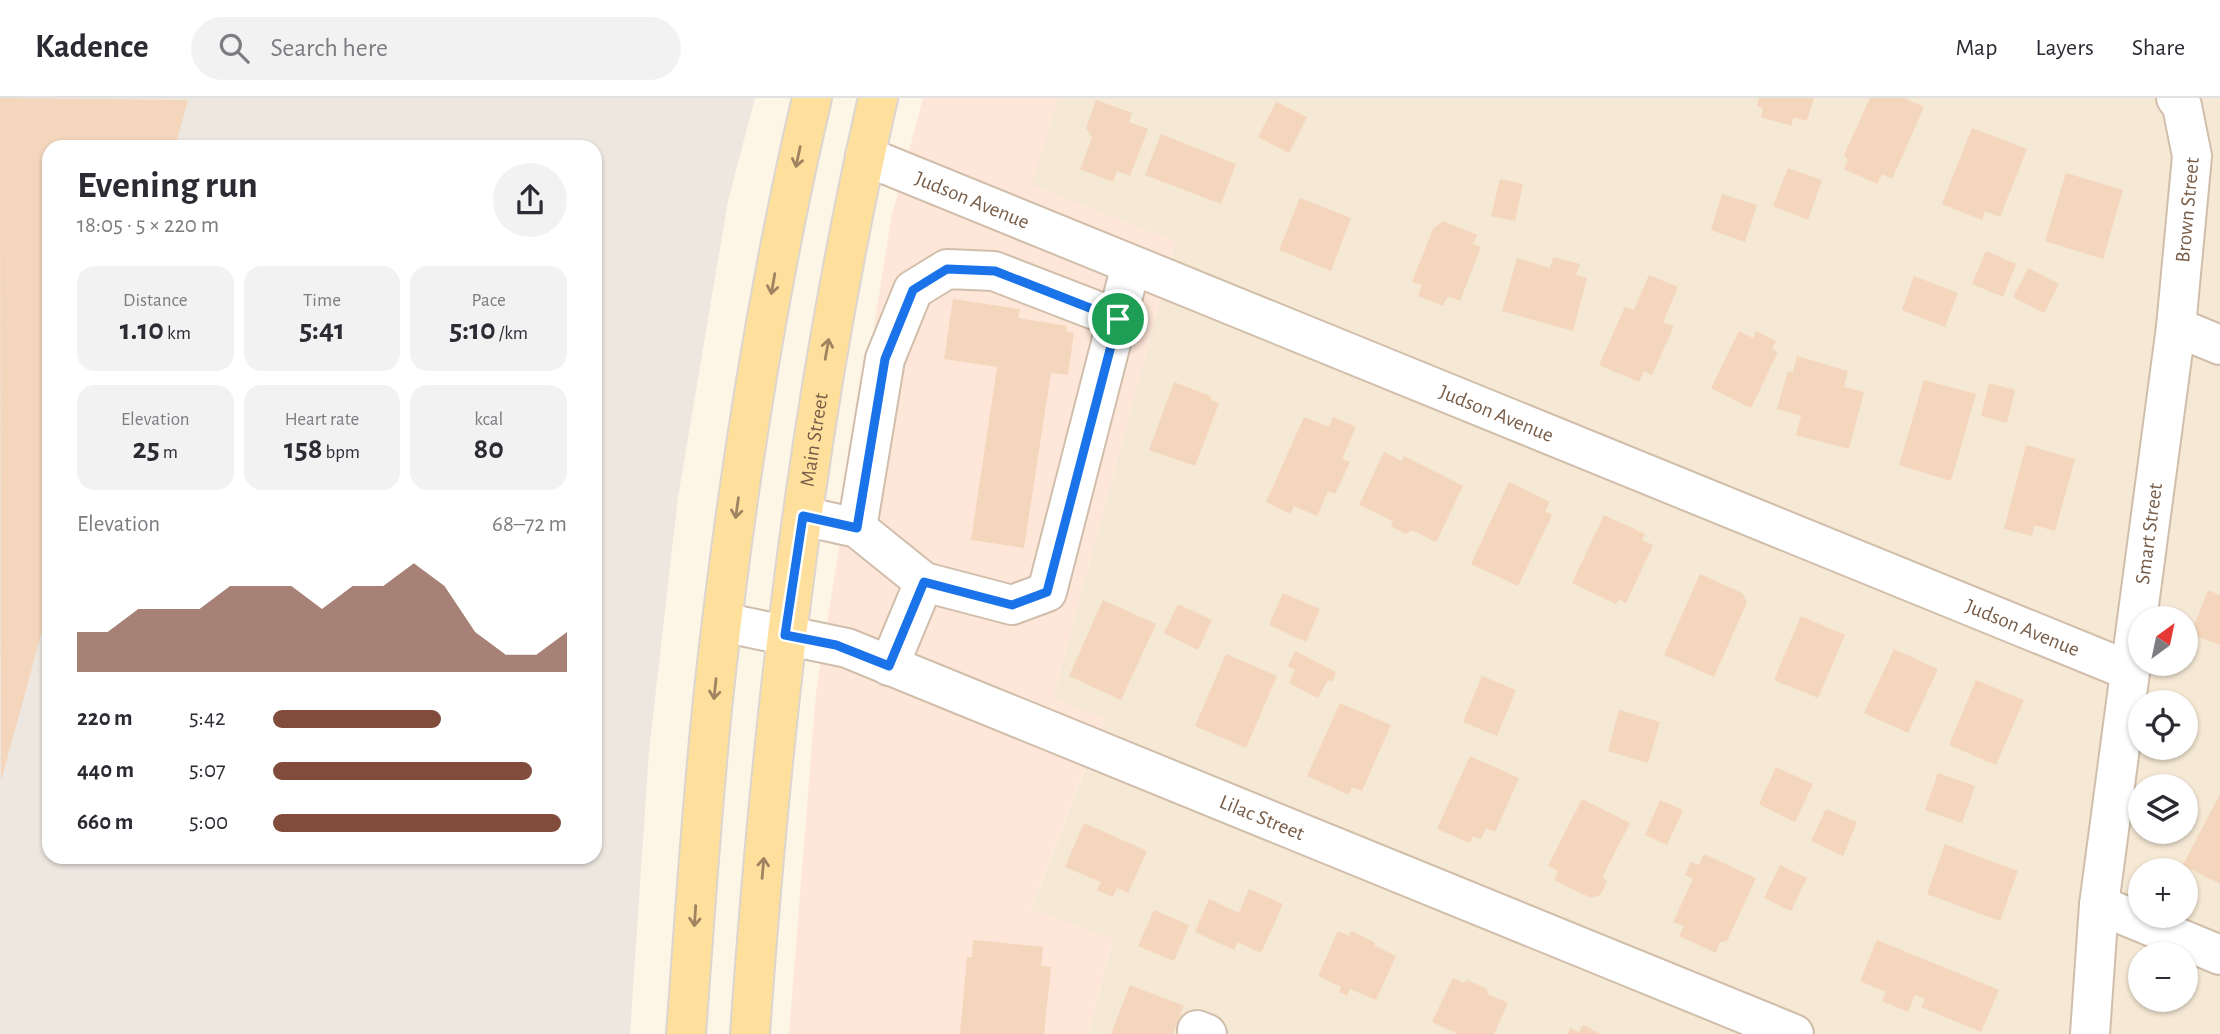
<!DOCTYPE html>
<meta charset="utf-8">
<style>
body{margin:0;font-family:"Alegreya Sans",sans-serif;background:#f2f2f3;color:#2b2b33;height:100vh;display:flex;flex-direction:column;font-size:26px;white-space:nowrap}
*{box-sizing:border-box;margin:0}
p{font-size:23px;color:#7c7c81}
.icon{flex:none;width:38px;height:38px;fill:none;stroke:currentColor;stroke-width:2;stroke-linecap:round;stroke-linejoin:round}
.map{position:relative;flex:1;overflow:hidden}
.side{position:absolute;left:42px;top:42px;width:560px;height:724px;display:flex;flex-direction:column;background:#fff;border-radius:21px;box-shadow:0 2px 5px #0004}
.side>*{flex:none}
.needle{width:46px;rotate:33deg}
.controls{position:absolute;left:2128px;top:508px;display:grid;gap:14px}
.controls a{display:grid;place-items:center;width:70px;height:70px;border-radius:50%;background:#fff;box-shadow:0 2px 5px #0004;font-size:35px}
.pin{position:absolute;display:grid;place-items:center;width:60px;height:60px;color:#fff;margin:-30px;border:4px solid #fff;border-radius:50%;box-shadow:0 2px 7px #0007}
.round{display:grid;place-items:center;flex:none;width:74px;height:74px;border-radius:37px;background:#f2f2f3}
.head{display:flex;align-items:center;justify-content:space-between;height:119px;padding:0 35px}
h1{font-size:38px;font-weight:700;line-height:52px}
.stats{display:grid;grid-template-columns:repeat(3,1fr);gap:10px;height:119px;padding:7px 35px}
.stats div{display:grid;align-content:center;border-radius:18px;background:#f2f2f3;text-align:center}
.stats b{font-size:30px;font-weight:700}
.stats small{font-size:19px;font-weight:400}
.stats p{font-size:19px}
.chart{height:196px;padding:14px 35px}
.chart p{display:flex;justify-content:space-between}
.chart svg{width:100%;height:126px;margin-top:7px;fill:#824c3c;opacity:.7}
ul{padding:0 35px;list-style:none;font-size:23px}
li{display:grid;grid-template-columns:112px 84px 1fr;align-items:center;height:52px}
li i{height:18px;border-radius:9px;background:#824c3c}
header{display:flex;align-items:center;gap:42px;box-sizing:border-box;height:98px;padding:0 35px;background:#fff;border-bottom:2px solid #e1e1e2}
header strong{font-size:33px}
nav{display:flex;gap:38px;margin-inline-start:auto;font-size:24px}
.search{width:490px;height:63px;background:#f2f2f3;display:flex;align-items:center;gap:18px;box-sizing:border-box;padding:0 24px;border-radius:38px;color:#7c7c81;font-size:26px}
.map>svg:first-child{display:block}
.residential{fill:#f5e8d4;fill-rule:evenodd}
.commercial{fill:#fee7d9}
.industrial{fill:#ede7e0;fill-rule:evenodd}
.building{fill:#f4d6bc}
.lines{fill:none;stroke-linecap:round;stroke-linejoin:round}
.minor-casing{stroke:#d0beab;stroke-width:42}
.major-casing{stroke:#dcd5d0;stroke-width:42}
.minor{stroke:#fff;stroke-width:38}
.major{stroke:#fee09c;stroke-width:38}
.oneway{stroke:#a08462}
.route-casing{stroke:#fff;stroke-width:14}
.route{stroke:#1a73e8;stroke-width:9}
.labels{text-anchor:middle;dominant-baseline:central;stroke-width:6;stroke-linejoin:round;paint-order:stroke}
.street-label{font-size:21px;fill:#785d49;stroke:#fff9ed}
</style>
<header>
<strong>Kadence</strong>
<div class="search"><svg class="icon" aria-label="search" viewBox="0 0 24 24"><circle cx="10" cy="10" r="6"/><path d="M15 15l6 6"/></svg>Search here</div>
<nav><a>Map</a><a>Layers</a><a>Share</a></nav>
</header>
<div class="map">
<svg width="2220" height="936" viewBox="0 0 2220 936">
<rect width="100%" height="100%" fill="#fdf6e6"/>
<path class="residential" d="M1058 0H2220V936H1088L1113 842 1031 812 1104 622 1053 600 1176 144 1031 87ZM2140 520H2186V565H2140ZM2140 604H2186V649H2140ZM2140 688H2186V733H2140ZM2140 772H2186V817H2140ZM2140 856H2186V901H2140Z"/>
<polygon class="commercial" points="923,0 1058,0 1032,87 1176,144 1053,600 1104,621 1031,811 1113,841 1088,936 789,936 816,595 891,121"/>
<path class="industrial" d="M0 0H755L728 103 678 399 649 653 630 936H0ZM49 49H595V760H49Z"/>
<g class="building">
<polygon points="0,0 188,2 175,49 49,49 49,508 1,683"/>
<polygon points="1759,0 1814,0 1807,23 1794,19 1791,28 1761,19 1763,10 1757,8"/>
<polygon points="1870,0 1904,0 1924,9 1892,81 1882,76 1877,86 1844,71 1848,62 1844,57"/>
<polygon points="1096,2 1132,15 1129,24 1148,31 1130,78 1117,73 1113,84 1080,71 1092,40 1086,30"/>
<polygon points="1276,4 1307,19 1289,55 1258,39"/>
<polygon points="1972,30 2027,51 2000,119 1985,113 1982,122 1942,106"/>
<polygon points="1161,36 1236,66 1221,106 1145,77"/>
<polygon points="1788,70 1822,82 1808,122 1773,108"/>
<polygon points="2066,75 2123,92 2103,161 2045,143"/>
<polygon points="1500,81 1523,86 1515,123 1491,118"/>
<polygon points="1722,96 1757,107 1745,144 1711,132"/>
<polygon points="1300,100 1351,120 1331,173 1279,152"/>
<polygon points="1443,123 1477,137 1473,146 1481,149 1460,203 1448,198 1443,208 1418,198 1422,187 1412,184 1433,131"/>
<polygon points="1986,153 2016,166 2003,199 1972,186"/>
<polygon points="1553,159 1580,166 1576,177 1587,180 1573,233 1502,213 1517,160 1550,170"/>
<polygon points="2028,170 2059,186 2044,215 2013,199"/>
<polygon points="1649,177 1678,189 1663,224 1674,228 1652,277 1644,273 1639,284 1599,267 1625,209 1634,212"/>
<polygon points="1914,178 1958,195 1945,229 1902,212"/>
<polygon points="953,201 1020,211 1018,220 1067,228 1066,233 1074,235 1068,277 1051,275 1024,450 971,442 997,269 944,261"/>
<polygon points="1739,233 1753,240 1756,233 1776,243 1772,250 1778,254 1751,310 1711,290"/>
<polygon points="1797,258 1848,273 1844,289 1864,294 1849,351 1796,337 1801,318 1777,311 1788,273 1793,274"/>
<polygon points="1924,282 1976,296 1951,383 1899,367"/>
<polygon points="1174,284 1210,298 1212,303 1219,305 1195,368 1149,352"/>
<polygon points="1989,285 2015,292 2007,325 1981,318"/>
<polygon points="1304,319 1329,329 1333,319 1356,329 1342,361 1350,364 1335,396 1328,393 1317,418 1294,408 1290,416 1266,404"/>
<polygon points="2026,347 2075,361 2055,433 2034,427 2032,438 2004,431"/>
<polygon points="1384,354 1402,363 1404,358 1463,388 1436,444 1412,432 1406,436 1391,428 1393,423 1359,407"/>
<polygon points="1509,384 1550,404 1545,413 1552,417 1518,488 1471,466"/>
<polygon points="1604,417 1645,436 1642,442 1653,447 1626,505 1619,501 1616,506 1572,485"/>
<polygon points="1700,476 1742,495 1747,504 1714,579 1664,557"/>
<polygon points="2208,492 2220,497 2220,547 2191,536"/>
<polygon points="1283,495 1320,511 1306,544 1269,527"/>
<polygon points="1103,502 1156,526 1121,602 1069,578"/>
<polygon points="1178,506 1212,522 1198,552 1164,535"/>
<polygon points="1801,518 1845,537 1818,600 1774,582"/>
<polygon points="1894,551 1938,571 1908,635 1864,615"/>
<polygon points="1295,553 1336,574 1332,584 1328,582 1318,600 1289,585 1295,572 1288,568"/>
<polygon points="1226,556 1277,578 1246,650 1195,628"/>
<polygon points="1482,578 1516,592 1497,638 1463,624"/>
<polygon points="1976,582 2024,602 1996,667 1949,647"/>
<polygon points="1340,605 1391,627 1362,693 1352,689 1349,697 1307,678"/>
<polygon points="1619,612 1660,624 1648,665 1608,653"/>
<polygon points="1470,658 1519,680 1495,734 1486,730 1481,741 1473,738 1470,745 1437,731"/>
<polygon points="1776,669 1813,686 1795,724 1759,706"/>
<polygon points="1938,675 1975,688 1962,725 1925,712"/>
<polygon points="2220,696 2220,786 2183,767"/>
<polygon points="1582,701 1630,725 1603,778 1607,784 1600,797 1591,800 1554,782 1558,773 1548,768"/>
<polygon points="1660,702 1683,712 1667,747 1645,737"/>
<polygon points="1826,711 1857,724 1843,758 1811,743"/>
<polygon points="1084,725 1147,753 1128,795 1117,790 1113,799 1097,792 1101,784 1065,769"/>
<polygon points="1945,746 2018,773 2000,823 1927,796"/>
<polygon points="1704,756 1756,780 1727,843 1720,844 1716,855 1679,838 1684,828 1673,824 1693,781 1685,777 1691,764 1699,767"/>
<polygon points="1780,767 1807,780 1791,813 1764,800"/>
<polygon points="1249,791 1283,806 1261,855 1238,844 1234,852 1195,834 1209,801 1239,815"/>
<polygon points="1154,812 1189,827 1174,863 1138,848"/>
<polygon points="1338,833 1349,838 1351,833 1374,844 1375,848 1396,858 1376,902 1350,891 1347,898 1339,894 1341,889 1318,878"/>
<polygon points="973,842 1043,849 1041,868 1051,869 1044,936 960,936 967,859 972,859"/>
<polygon points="1877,842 1999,892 1981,934 1921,909 1925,901 1915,897 1908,914 1882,903 1886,894 1860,883"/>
<polygon points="1453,880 1463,885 1468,882 1487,891 1488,896 1508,905 1494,936 1458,936 1432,924"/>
<polygon points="1130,887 1184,908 1173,936 1111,936"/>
<polygon points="1583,927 1601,936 1568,936 1570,930 1579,934"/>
</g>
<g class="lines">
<defs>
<g id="minor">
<path id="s1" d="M865 58 2130 573"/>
<polyline points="2176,229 2220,247"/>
<polyline points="803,418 857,430 924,484 889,568"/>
<polyline points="857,430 885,261 913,192 947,171 994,173 1118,221"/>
<polyline points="924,484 1012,507 1047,494 1131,167"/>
<path id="s2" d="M722 524 847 550 1794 936"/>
<polyline points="2099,807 2220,857"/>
<polyline points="1197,932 1207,936"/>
<path id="s3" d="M2090 936 2099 807 2176 229 2192 58 2182 8 2176 0"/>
</g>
<g id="major">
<path d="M686 936C695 818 702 700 715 583 737 387 767 192 812 0"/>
<path id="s4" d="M750 936C772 621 808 308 878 0"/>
</g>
</defs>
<use href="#minor" class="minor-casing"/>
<use href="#major" class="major-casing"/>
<use href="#minor" class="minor"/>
<use href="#major" class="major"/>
</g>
<defs><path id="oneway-shaft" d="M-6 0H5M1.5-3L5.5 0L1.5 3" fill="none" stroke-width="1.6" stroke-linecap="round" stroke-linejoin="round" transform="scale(1.75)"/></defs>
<g class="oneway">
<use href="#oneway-shaft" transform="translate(798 59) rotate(102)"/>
<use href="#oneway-shaft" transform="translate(773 186) rotate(100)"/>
<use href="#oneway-shaft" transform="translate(827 251) rotate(-80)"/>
<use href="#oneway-shaft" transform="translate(737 410) rotate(98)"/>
<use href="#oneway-shaft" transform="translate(715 591) rotate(96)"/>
<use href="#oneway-shaft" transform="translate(763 770) rotate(-85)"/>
<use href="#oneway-shaft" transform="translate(695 818) rotate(94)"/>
</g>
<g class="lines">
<defs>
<polygon id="route" points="947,171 995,173 1118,221 1047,494 1012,507 924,484 889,568 836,547 785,537 803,418 857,430 885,261 913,192"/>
</defs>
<use href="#route" class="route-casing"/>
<use href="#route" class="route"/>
</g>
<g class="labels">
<g class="street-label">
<text stroke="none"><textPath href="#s1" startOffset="116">Judson Avenue</textPath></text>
<text stroke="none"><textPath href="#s3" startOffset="830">Brown Street</textPath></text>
<text stroke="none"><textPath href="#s1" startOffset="682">Judson Avenue</textPath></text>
<text stroke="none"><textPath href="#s4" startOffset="598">Main Street</textPath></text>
<text stroke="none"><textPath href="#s3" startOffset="504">Smart Street</textPath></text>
<text stroke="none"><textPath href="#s1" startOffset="1250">Judson Avenue</textPath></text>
<text stroke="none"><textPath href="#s2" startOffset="576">Lilac Street</textPath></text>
</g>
</g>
</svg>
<div class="controls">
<a><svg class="needle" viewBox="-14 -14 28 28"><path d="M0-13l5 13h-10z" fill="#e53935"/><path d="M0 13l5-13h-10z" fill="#7c7c81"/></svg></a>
<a><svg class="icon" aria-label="locate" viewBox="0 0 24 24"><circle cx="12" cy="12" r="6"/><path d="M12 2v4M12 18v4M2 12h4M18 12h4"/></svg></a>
<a><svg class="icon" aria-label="layers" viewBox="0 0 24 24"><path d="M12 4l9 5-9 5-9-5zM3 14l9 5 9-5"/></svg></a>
<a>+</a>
<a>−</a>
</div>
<div class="pin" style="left:1118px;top:221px;background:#1e9e55"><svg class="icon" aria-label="arrive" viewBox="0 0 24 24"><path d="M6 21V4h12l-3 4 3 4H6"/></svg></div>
<section class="side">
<div class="head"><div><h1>Evening run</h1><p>18:05 · 5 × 220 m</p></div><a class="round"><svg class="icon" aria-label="share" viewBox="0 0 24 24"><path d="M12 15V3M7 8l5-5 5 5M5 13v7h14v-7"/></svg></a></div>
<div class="stats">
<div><p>Distance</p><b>1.10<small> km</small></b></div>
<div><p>Time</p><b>5:41</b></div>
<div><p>Pace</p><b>5:10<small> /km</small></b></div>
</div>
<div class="stats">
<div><p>Elevation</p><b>25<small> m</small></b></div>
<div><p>Heart rate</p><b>158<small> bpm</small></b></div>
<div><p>kcal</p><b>80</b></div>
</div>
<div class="chart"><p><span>Elevation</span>68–72 m</p>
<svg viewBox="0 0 160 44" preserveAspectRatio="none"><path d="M0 44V30L10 30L20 22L30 22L40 22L50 14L60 14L70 14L80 22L90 14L100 14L110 6L120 14L130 30L140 38L150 38L160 30V44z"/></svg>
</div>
<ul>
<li><b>220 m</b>5:42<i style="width:57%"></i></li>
<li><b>440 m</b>5:07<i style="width:88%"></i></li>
<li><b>660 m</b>5:00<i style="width:98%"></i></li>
</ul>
</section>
</div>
